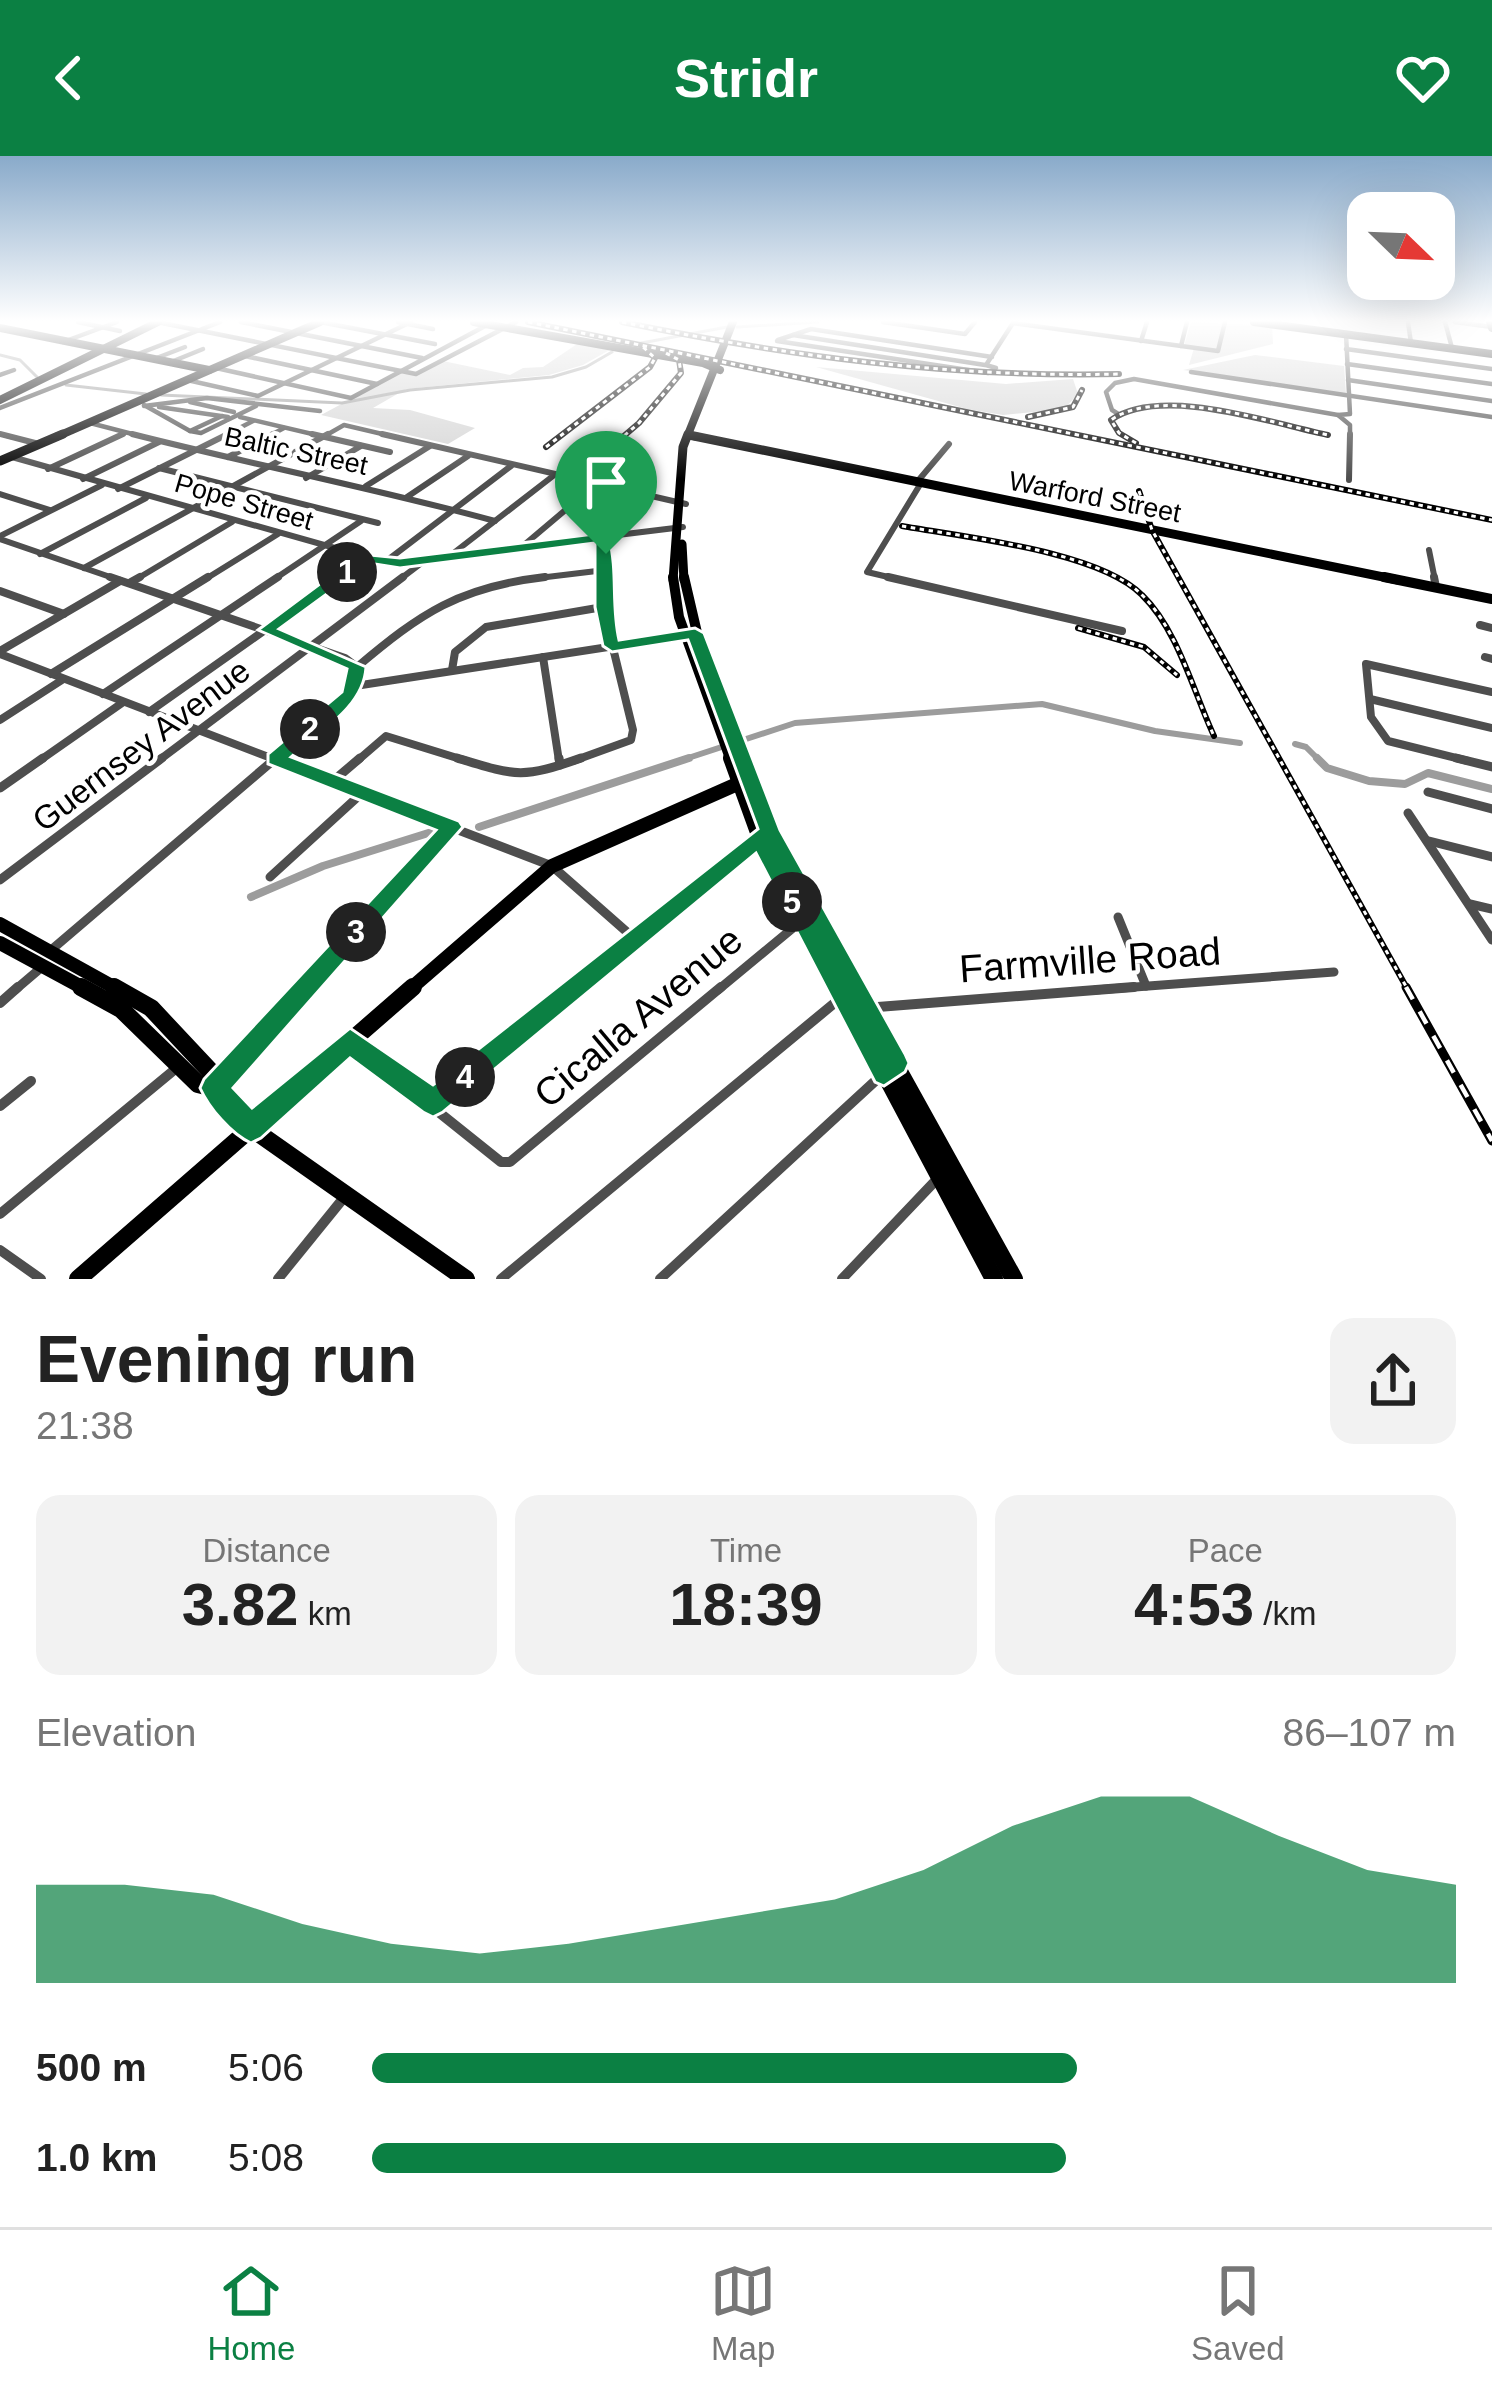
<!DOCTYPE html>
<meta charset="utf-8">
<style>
body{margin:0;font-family:Helvetica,sans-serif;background:#f2f2f2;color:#222;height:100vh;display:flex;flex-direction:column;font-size:45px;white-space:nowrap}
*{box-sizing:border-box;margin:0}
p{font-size:39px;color:#767676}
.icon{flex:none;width:66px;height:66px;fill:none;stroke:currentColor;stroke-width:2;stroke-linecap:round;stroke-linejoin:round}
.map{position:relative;height:1123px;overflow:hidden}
.panel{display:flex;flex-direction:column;background:#fff;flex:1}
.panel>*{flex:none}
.needle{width:78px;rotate:113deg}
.fabs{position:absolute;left:1347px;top:36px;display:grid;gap:24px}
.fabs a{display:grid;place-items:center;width:108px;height:108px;border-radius:24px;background:#fff;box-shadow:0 12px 48px #0002;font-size:60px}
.pin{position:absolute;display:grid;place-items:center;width:102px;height:102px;color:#fff;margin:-123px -51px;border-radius:50% 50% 50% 0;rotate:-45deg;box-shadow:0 0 12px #0007}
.pin .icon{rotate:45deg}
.km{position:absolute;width:60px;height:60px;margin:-30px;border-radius:50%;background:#222;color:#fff;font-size:33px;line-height:60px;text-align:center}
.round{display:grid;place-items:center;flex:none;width:126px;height:126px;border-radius:24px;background:#f2f2f2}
.head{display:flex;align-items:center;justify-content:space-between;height:204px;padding:0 36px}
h1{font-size:66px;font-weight:700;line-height:90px}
.figures{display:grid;grid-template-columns:repeat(3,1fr);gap:18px;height:204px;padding:12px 36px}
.figures div{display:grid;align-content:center;border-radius:24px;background:#f2f2f2;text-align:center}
.figures b{font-size:60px;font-weight:700}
.figures small{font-size:33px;font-weight:400}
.figures p{font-size:33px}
.chart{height:336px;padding:24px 36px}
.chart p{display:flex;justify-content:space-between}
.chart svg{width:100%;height:216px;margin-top:12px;fill:#0b8043;opacity:.7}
ul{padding:0 36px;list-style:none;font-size:39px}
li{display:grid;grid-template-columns:192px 144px 1fr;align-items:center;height:90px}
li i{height:30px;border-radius:15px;background:#0b8043}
header{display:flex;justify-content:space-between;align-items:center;height:156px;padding:0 36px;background:#0b8043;color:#fff;font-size:54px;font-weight:700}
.menu{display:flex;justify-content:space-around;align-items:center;height:168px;border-top:3px solid #e0e0e0;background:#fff;font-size:33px;color:#767676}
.menu a{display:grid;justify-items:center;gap:6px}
.menu .selected{color:#0b8043}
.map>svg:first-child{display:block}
.green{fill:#d5d5d5}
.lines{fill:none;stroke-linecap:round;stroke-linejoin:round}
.stream{stroke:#9c9c9c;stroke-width:3}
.canal-far1{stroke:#9c9c9c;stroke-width:6}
.canal{stroke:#9c9c9c;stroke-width:8}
.minor-far4{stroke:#4e4e4e;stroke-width:4.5}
.minor-far3{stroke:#4e4e4e;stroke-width:6}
.minor-far2{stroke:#4e4e4e;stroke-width:8}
.minor-far1{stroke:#4e4e4e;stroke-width:9}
.minor{stroke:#4e4e4e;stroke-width:10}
.major-far4{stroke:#000;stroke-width:8}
.major-far3{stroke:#000;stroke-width:9}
.major-far2{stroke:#000;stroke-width:10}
.major-far1{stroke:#000;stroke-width:14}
.major{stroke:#000;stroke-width:18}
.rail-far1-casing{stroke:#000;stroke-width:6}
.rail-casing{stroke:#000;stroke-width:9}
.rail-far1{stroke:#fff;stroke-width:3;stroke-dasharray:4.5;stroke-linecap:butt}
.rail{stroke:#fff;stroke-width:4.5;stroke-dasharray:14;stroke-linecap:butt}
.route{fill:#0b8043;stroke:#fff;stroke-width:3;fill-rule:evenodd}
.labels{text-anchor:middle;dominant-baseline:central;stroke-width:9;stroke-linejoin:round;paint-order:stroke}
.far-street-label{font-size:27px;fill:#000;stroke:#fff}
.street-label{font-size:33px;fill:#000;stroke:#fff}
.near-street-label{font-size:39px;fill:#000;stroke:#fff}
</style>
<header><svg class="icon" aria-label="back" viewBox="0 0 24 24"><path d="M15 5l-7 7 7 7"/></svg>Stridr<svg class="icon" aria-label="heart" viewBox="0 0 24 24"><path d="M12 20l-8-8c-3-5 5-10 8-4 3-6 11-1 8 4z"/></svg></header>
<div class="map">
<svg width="1492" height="1123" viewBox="0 0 1492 1123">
<rect width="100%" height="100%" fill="#fff"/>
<g class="green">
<polygon points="1191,166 1272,170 1273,188 1189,209 1194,192 1184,190"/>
<polygon points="580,186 613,192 583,209 549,219 406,233 373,252 410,254 475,272 448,288 321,259 401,216 416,218 443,205 510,219 523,212 543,211"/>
<polygon points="1255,199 1344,210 1346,238 1183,214"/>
<polygon points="816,211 1006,228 1073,223 1078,238 1064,253 1003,259 967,253"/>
</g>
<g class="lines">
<g class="stream">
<polyline points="737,171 818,166"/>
<polyline points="620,191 727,171"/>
<polyline points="0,199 20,204 37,221"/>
<polyline points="66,229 146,238"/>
<polyline points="161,239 342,247 410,234 552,221 586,211 612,196"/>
</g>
<g class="canal-far1">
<polyline points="1295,588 1306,591 1320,605"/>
<polyline points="679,605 795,567 1042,548 1155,575 1240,587"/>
</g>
<g class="canal">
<polyline points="1317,602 1327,612 1369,625 1405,628 1428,617 1492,633"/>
<polyline points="479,671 689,602"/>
<polyline points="251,741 323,710 438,674"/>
</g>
<g class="minor-far4">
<polyline points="78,166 120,175"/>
<polyline points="157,166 416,218 516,166"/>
<polyline points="241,166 422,202"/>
<polyline points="320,166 435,188"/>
<polyline points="398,166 433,173"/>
<polyline points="883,166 965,178 975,166"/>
<polyline points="1408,166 1411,187"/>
<polyline points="1445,166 1452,192"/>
<polyline points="1455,166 1492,171"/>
<polyline points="1013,167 1218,195 1225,166"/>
<polyline points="1346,178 1350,258 1338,259 1350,269 1350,281"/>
<polyline points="793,179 985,209"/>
<polyline points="778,184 811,173 992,201"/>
<polyline points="777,185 988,217 996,212 986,209 1013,167"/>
<polyline points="1141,185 1147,166"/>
<polyline points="63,186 117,166"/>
<polyline points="1181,190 1187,166"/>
<polyline points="1346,193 1492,213"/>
<polyline points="245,200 377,228"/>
<polyline points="154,203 185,191"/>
<polyline points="171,206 203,193"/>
<polyline points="1347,208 1492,228"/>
<polyline points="216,212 351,242 487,169"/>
<polyline points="1191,216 1492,261"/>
<polyline points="0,219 14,214"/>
<polyline points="187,224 258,240 411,166"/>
<polyline points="1348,224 1492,245"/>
<polyline points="190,246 234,256"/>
<polyline points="144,249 190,275 222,260"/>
<polyline points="144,250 207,242 320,255"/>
<polyline points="159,251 228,261"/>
<polyline points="0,252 220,166"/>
<polyline points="1120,259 1112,254 1106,236 1115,227 1134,223 1338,259"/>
<polyline points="240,261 325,281"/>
<polyline points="90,267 144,281"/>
<polyline points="190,275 201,277 256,250"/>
<polyline points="0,278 11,281"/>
<polyline points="117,281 125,277"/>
<polyline points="222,281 253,265"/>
<polyline points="267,281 284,272"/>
<polyline points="323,281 344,269 395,281"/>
</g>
<g class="minor-far3">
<polyline points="0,278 39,288"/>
<path d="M132 278C254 309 374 332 495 365"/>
<polyline points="312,278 390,296"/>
<polyline points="382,278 686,348"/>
<polyline points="12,301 388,407 683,371"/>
<polyline points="228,301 273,278"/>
<polyline points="159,312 378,367"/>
<polyline points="48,313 123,278"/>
<polyline points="306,322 361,290"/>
<polyline points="83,323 159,286"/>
<polyline points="1349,324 1350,278"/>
<polyline points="917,326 949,288"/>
<polyline points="366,330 430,290"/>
<polyline points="118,333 228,278"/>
<polyline points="0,338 50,354"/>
<polyline points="407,341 468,300"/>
<polyline points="0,380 102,329"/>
<polyline points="602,382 605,424"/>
<polyline points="0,383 119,424"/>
<polyline points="524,389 595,329"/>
<polyline points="1429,394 1435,424"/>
<polyline points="40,398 146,342"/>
<polyline points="451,399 553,320"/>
<polyline points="385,406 511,310"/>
<polyline points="84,412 328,278"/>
<polyline points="135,424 232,366"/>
<polyline points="204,424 278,378"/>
<polyline points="273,424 361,365"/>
<polyline points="335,424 365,403"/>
<polyline points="399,424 424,405"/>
<polyline points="522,424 605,414"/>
<polyline points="901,424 867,416 921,327"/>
</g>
<g class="minor-far2">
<polyline points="110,421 345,502 357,511 355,530"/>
<polyline points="888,421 1122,475"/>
<polyline points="1434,421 1436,431"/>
<polyline points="131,426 140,421"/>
<polyline points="0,435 64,458"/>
<polyline points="1480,469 1492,472"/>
<polyline points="0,495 120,425"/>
<polyline points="0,498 279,605"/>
<polyline points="543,501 559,605"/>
<polyline points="1485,501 1492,503"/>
<path d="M357 511C421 457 459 431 545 421"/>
<polyline points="452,514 455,496 486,471 603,451"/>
<polyline points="51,518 208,421"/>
<polyline points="355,530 686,479"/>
<polyline points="103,538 278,421"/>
<polyline points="1370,543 1492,572"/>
<polyline points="149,556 340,421"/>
<polyline points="0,564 62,524"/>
<polyline points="39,605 122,547"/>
<polyline points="158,605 403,421"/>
<polyline points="273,605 355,530"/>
<polyline points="357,605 386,580 467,605"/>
<polyline points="573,605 631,584 633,574 603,451 605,421"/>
<polyline points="1468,605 1388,585 1371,561 1366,508 1492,536"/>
</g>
<g class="minor-far1">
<polyline points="271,602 552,710 636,784"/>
<path d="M457 602C516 620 522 623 581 602"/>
<polyline points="559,602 560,609"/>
<polyline points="1456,602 1492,611"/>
<polyline points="333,625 360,602"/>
<polyline points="0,632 43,602"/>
<polyline points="1428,636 1492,653"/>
<polyline points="1408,657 1492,784"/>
<polyline points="1429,685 1492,701"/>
<polyline points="270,721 362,637"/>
<polyline points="0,724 162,602"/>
<polyline points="1470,748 1492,753"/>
<polyline points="1118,761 1146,830"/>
<polyline points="50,795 276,602"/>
<polyline points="15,834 42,811"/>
<polyline points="303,834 451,671"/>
<polyline points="571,834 758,682"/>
<polyline points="718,834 805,762"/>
<polyline points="1095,834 1334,816"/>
</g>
<g class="minor">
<polyline points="0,847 18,831"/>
<polyline points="865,852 1134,831"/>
<polyline points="351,886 501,1006 510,1006 721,831"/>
<polyline points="218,928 306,831"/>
<polyline points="433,947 575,831"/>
<polyline points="0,950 31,925"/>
<polyline points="0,1058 179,910"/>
<polyline points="0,1094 41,1123"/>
<polyline points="278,1123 346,1039"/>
<polyline points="501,1123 843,840"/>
<polyline points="660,1123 885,916"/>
<polyline points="842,1123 939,1021"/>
</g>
<g class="major-far4">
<polyline points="474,166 703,207 720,214"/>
<polyline points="1254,166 1492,198"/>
<polyline points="1490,166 1492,172"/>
<polyline points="0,172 209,214"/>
<polyline points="0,244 158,166"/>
<polyline points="689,279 698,281"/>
<polyline points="56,281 320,166"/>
<polyline points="687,281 733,166"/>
</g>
<g class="major-far3">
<polyline points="689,279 1398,424"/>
<polyline points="0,305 63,278"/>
<polyline points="682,388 684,424"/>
<polyline points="673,424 683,291 688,278"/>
</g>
<g class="major-far2">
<polyline points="673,421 679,461 731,605"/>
<polyline points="684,421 701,494 743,605"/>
<polyline points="1384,421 1492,443"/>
</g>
<g class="major-far1">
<polyline points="730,602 759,682 840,834"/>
<polyline points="742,602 785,702 853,834"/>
<polyline points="0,768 119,834"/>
<polyline points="0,787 87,834"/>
<polyline points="409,834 552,710 744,625"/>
</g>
<g class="major">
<polyline points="81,831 121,853 198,928 214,932"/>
<polyline points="114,831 151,852 210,915 214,932 251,972 466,1123"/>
<polyline points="839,831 994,1123"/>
<polyline points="852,831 1014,1123"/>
<polyline points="78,1123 413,831"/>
</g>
<defs>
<g id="rail-far1">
<polyline points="528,166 1492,364"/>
<path d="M622 166C787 200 950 222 1119 218"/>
<polyline points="1028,261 1073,251 1082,234"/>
<path d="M1136 287 1119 277 1111 264C1161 229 1271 267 1328 279"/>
<polyline points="546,291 650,211 655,202 643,191"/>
<polyline points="597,303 639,267 681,217 679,204 664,196"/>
<polyline points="1139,335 1152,374 1408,834"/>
<path d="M902 370C963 381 1099 395 1142 439 1178 474 1193 535 1214 580"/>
<polyline points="1078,472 1144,491 1177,519"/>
</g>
<polyline id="rail" points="1406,831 1492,985"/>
</defs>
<use href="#rail-far1" class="rail-far1-casing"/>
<use href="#rail" class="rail-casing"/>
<use href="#rail-far1" class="rail-far1"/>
<use href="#rail" class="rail"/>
</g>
<linearGradient id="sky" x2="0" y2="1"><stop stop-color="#89aaca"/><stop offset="0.51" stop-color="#fff"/><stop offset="1" stop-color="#fff" stop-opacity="0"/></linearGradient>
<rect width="1492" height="323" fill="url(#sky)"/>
<path class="route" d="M602 377 609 382C618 415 611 450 619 484L695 472 704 477 780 674 905 898 909 907 905 916 884 930 875 926 756 697 443 956 433 961 423 956 350 902 261 982 251 987C231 978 209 952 200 932L204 923 436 674 268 608V598L342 536 347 513 258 474 360 398 400 402ZM595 387V451L603 490 612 496 688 484 758 673 433 929 350 872 252 952 233 932 463 671 459 665 291 601C319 576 364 551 366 511L279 473 369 407 400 412Z"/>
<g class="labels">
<g class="far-street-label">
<text transform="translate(296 295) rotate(12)">Baltic Street</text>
<text transform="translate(1095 341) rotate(11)">Warford Street</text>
<text transform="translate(244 346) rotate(16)">Pope Street</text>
</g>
<g class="street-label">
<text transform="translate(141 589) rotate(-37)">Guernsey Avenue</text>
</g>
<g class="near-street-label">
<text transform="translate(1090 804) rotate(-4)">Farmville Road</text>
<text transform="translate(638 861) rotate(-40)">Cicalla Avenue</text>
</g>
</g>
</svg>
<div class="fabs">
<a><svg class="needle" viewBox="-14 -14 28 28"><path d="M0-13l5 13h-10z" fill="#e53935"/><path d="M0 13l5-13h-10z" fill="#767676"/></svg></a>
</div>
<div class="pin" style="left:606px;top:398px;background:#1e9e55"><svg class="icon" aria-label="arrive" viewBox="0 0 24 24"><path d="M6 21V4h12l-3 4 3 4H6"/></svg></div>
<b class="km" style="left:347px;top:416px">1</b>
<b class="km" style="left:310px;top:573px">2</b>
<b class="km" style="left:356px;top:776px">3</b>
<b class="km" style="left:465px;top:921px">4</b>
<b class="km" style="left:792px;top:746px">5</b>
</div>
<section class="panel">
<div class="head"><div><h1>Evening run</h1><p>21:38</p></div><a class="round"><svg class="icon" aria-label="share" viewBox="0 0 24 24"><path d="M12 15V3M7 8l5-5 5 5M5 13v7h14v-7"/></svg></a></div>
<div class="figures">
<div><p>Distance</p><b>3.82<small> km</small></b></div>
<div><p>Time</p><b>18:39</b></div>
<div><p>Pace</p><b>4:53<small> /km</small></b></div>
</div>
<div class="chart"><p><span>Elevation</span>86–107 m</p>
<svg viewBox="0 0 160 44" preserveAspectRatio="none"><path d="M0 44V24L10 24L20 26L30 32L40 36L50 38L60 36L70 33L80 30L90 27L100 21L110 12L120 6L130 6L140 14L150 21L160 24V44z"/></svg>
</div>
<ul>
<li><b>500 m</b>5:06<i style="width:65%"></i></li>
<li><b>1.0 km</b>5:08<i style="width:64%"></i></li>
</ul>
</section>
<nav class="menu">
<a class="selected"><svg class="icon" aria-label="home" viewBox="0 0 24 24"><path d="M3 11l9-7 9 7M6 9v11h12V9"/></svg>Home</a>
<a><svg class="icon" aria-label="map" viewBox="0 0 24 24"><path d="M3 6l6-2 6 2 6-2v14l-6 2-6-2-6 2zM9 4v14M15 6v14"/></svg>Map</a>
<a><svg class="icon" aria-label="saved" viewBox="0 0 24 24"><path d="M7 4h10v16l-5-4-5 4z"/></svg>Saved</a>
</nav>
